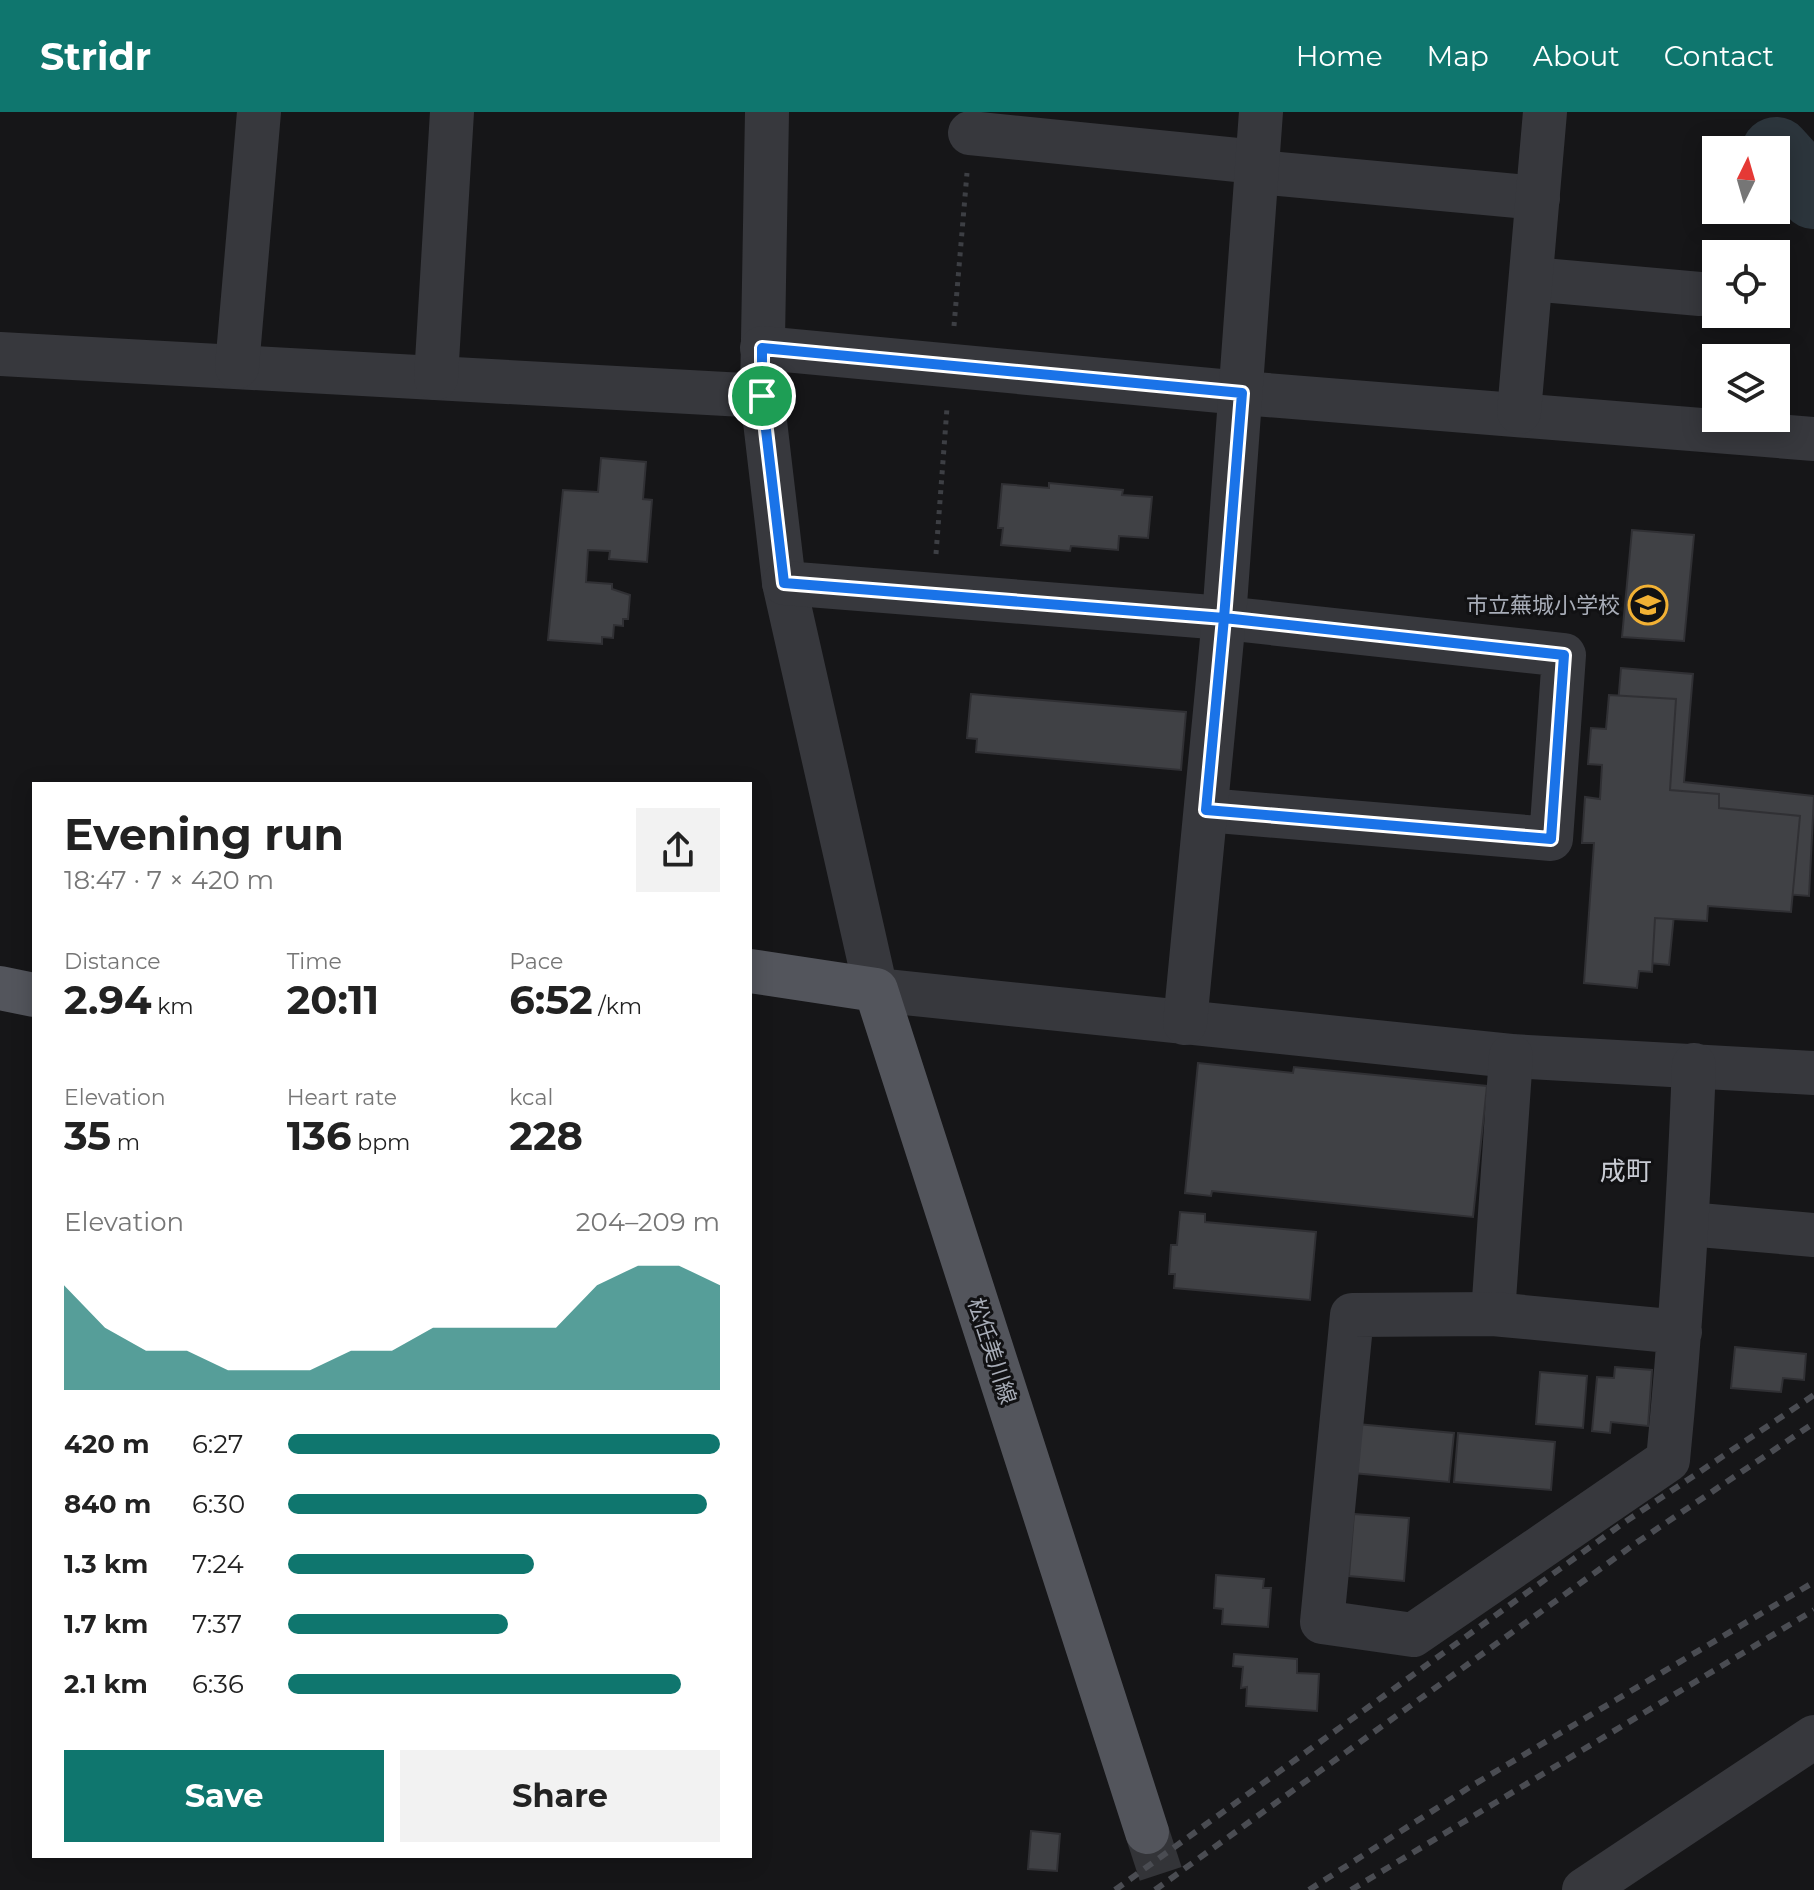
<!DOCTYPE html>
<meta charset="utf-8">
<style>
body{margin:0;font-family:Montserrat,"Noto Sans JP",sans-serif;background:#f2f2f2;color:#222;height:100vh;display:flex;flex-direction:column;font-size:30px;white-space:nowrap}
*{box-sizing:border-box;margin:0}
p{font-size:26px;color:#767676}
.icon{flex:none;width:44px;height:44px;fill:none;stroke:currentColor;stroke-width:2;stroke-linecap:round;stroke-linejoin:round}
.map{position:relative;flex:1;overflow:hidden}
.side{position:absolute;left:32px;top:670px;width:720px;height:1076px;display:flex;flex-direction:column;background:#fff;border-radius:0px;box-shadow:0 4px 20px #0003}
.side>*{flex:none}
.needle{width:52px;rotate:5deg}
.fabs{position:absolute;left:1702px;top:24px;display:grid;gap:16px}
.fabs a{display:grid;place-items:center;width:88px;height:88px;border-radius:0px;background:#fff;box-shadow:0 4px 20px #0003;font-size:40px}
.pin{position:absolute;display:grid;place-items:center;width:68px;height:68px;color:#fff;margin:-34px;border:4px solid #fff;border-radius:50%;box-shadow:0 2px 8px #0007}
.round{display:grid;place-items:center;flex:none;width:84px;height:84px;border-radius:0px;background:#f2f2f2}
.summary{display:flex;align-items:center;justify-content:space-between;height:136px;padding:0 32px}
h1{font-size:44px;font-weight:700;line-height:60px}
.figures{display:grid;grid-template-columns:repeat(3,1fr);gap:12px;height:136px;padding:8px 32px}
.figures div{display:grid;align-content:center}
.figures b{font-size:40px;font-weight:700}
.figures small{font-size:22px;font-weight:400}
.figures p{font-size:22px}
.chart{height:224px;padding:16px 32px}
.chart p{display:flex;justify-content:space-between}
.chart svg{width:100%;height:144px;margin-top:8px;fill:#0f766e;opacity:.7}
.action{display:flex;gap:16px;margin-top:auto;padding:16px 32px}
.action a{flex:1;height:92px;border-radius:0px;background:#0f766e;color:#fff;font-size:32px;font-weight:700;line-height:92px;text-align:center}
.action a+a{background:#f2f2f2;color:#222}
ul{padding:0 32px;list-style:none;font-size:26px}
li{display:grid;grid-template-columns:128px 96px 1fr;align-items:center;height:60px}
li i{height:20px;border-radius:10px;background:#0f766e}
header{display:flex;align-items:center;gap:48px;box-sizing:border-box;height:112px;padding:0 40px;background:#0f766e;color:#fff}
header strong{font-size:38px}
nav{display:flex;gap:44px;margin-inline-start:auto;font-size:28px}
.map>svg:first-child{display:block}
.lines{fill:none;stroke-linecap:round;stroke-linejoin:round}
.river{stroke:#2c353c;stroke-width:70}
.building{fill:#404145;stroke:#303034;stroke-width:2}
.major-tunnel{stroke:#333438;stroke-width:44;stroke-dasharray:44 22;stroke-linecap:butt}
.path{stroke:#3d3f44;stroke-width:5;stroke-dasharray:4 6;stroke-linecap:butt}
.minor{stroke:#37383d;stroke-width:44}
.major{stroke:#53555c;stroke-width:44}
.rail{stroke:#4a4c52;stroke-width:6;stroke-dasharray:10 8;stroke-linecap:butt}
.route-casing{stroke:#fff;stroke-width:16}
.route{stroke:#1a73e8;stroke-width:10}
.labels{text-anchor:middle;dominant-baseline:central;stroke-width:6;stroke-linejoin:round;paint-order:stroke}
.poi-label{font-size:22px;fill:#a8adb8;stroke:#111113;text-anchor:end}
.street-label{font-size:22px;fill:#a8adb8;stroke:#111113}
.quarter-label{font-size:26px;fill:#c9ccd4;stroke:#111113}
</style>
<header>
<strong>Stridr</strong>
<nav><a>Home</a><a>Map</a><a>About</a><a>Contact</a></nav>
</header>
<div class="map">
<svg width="1814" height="1778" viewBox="0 0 1814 1778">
<rect width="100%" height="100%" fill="#161618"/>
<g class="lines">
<polyline class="river" points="1776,40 1814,82"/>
</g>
<g class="building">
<polygon points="601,346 646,350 643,387 652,388 647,450 609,447 610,439 588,438 586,470 612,472 612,477 630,483 628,507 623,507 623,514 614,513 613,526 602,525 602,532 548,528 563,378 598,380"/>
<polygon points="1049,371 1123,378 1122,383 1152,385 1148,426 1119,424 1118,438 1071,434 1070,439 1001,433 1003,416 998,416 1002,372 1049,376"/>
<polygon points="1632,418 1694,423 1684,529 1622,525"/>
<polygon points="1621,556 1693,562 1684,670 1814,684 1809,784 1677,773 1669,853 1597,846"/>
<polygon points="971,582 1186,600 1181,658 976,640 977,627 967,626"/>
<polygon points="1609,583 1676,587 1670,678 1719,682 1719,696 1800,704 1791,800 1708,794 1707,809 1655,806 1652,860 1639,859 1637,876 1584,871 1594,731 1582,731 1585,685 1600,687 1602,653 1588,652 1591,616 1606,617"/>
<polygon points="1198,951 1293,961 1294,955 1487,974 1473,1105 1212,1079 1211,1084 1185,1081"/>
<polygon points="1180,1100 1205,1102 1205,1110 1316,1120 1310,1188 1174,1176 1175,1162 1169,1162 1171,1133 1177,1133"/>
<polygon points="1735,1235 1806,1242 1804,1268 1783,1266 1781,1280 1731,1276"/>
<polygon points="1615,1255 1652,1258 1648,1314 1611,1310 1610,1321 1592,1319 1597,1265 1614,1266"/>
<polygon points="1540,1260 1587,1264 1583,1316 1536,1312"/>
<polygon points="1357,1312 1454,1321 1449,1370 1353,1361"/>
<polygon points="1458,1321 1555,1330 1551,1378 1454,1370"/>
<polygon points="1354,1402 1409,1406 1404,1469 1349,1464"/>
<polygon points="1216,1463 1264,1467 1263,1476 1271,1476 1268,1515 1222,1512 1223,1497 1214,1496"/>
<polygon points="1234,1542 1297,1547 1297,1561 1319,1562 1317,1599 1246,1594 1247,1575 1241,1576 1243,1555 1233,1554"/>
<polygon points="1031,1719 1060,1722 1057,1759 1028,1757"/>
</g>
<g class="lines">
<polyline class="major-tunnel" points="1147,1720 1166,1778"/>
<g class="path">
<polyline points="954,214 967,61"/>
<polyline points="936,442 947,296"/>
</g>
<g class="minor">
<polyline points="767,0 762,284 784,471 876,878 1511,944 1814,961"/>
<polyline points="970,21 1257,50"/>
<polyline points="1257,60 1538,86"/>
<polyline points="1531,167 1700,182"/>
<polyline points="762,236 1242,281 1814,327"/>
<polyline points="0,242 762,284"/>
<polyline points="237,255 259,0"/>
<polyline points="436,266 452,0"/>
<polyline points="1519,300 1545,0"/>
<polyline points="784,471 1224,506 1564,543 1551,727 1206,698"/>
<polyline points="1185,911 1224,506 1261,0"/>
<polyline points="1688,1112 1814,1123"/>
<polyline points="1493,1202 1511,944"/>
<path d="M1680 1220 1493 1202 1352 1203 1322 1510 1413 1523 1668 1348C1681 1216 1689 1085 1694 953"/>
<polyline points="1584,1778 1814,1625"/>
</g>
<g class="major">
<polyline points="750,859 876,878 1147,1720"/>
<polyline points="0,876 34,883"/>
</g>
<g class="rail">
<polyline points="1115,1778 1622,1412 1814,1283"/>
<polyline points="1155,1778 1636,1431 1814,1311"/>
<polyline points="1309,1778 1473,1673 1814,1470"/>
<polyline points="1351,1778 1814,1498"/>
</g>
</g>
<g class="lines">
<defs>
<polyline id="route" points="762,284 784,471 1224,506 1206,698 1551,727 1564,543 1224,506 1242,281 762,236 762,284"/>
</defs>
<use href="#route" class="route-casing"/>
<use href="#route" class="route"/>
</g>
<defs>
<symbol id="school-ring" viewBox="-11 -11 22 22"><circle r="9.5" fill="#111113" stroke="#f2b134" stroke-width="1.5"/><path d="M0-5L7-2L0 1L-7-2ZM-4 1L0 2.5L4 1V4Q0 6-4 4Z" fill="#f2b134"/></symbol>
</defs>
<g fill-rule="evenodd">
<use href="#school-ring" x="1626" y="471" width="44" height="44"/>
</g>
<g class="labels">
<g class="poi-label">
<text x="1620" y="493">市立蕪城小学校</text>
</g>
<g class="street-label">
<text transform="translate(992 1239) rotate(72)">松任美川線</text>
</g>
<g class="quarter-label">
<text x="1626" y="1059">成町</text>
</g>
</g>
</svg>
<div class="fabs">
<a><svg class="needle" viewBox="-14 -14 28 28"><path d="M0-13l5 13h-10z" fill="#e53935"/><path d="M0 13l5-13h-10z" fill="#767676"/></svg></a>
<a><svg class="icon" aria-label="locate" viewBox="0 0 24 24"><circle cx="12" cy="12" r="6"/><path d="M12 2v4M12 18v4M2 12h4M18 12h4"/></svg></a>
<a><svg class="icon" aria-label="layers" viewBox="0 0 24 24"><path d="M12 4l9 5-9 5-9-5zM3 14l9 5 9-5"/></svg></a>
</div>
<div class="pin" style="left:762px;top:284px;background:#1e9e55"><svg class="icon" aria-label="arrive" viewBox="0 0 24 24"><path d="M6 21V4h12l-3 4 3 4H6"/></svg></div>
<section class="side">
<div class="summary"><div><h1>Evening run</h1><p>18:47 · 7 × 420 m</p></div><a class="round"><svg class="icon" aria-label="share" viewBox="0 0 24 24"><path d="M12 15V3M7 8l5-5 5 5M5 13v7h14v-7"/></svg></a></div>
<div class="figures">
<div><p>Distance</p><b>2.94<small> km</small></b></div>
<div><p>Time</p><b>20:11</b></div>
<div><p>Pace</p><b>6:52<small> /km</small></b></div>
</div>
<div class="figures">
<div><p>Elevation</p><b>35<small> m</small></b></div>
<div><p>Heart rate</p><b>136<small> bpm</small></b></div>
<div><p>kcal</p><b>228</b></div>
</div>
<div class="chart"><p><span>Elevation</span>204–209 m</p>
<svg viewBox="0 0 160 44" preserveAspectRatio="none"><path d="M0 44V12L10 25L20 32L30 32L40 38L50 38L60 38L70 32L80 32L90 25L100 25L110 25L120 25L130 12L140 6L150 6L160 12V44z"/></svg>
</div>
<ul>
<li><b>420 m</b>6:27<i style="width:100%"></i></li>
<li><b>840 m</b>6:30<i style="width:97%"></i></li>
<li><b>1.3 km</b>7:24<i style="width:57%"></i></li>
<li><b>1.7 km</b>7:37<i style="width:51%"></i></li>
<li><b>2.1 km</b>6:36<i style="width:91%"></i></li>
</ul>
<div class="action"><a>Save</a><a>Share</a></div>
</section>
</div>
